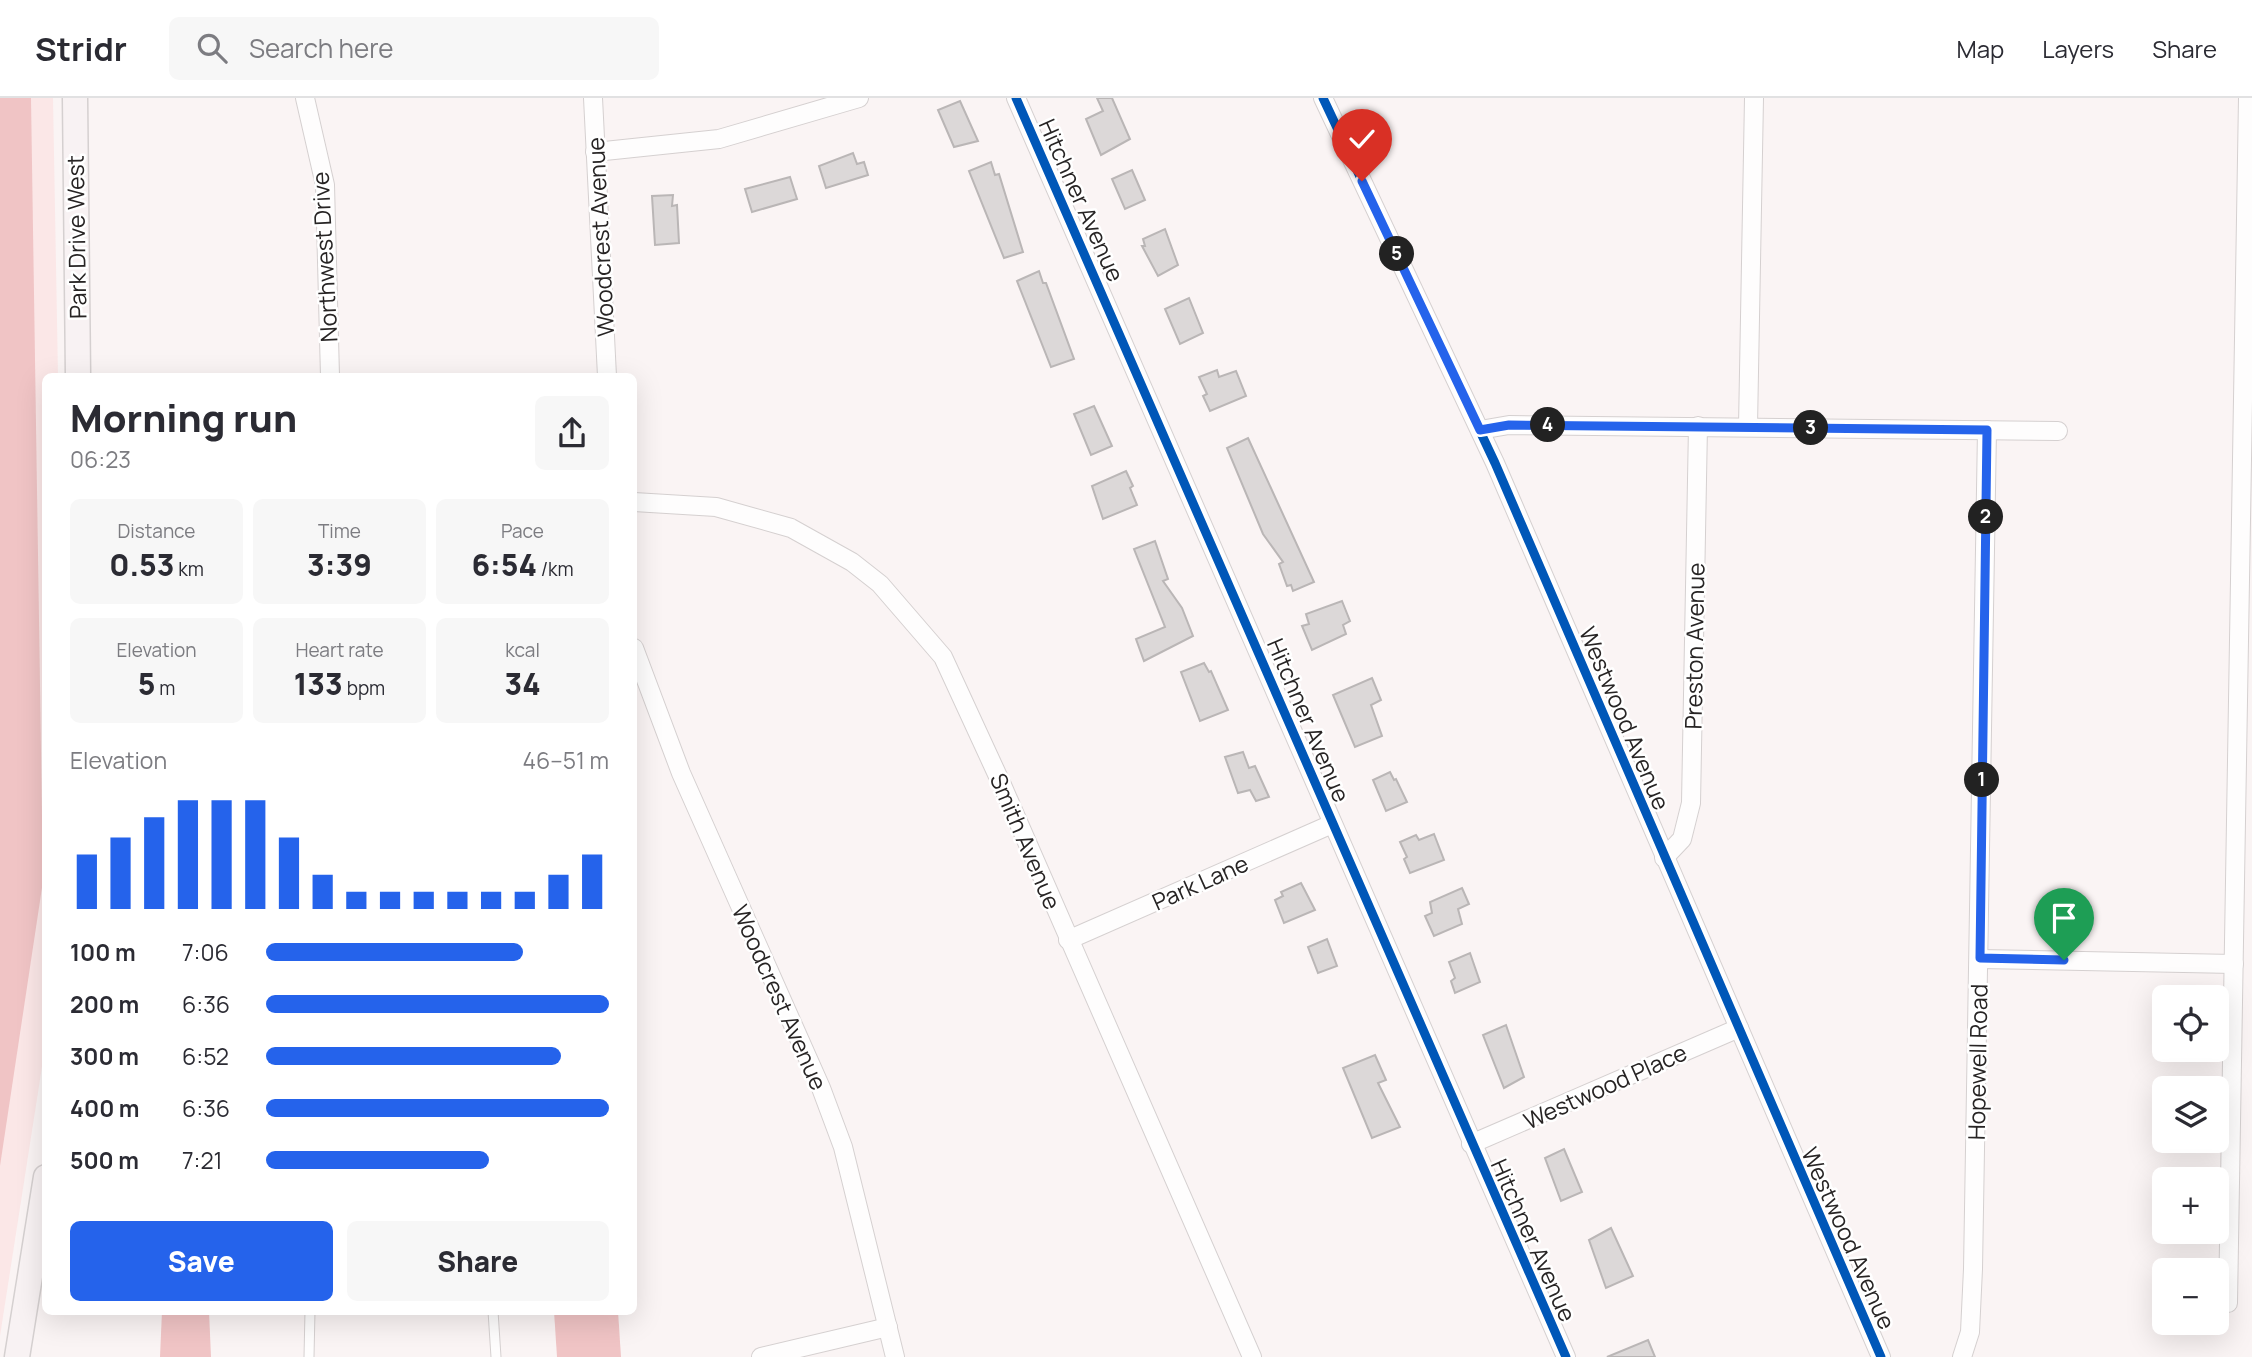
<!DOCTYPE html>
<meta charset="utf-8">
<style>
body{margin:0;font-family:Manrope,sans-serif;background:#f7f7f7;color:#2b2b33;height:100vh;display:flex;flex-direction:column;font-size:26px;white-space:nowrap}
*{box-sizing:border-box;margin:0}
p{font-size:23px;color:#7c7c81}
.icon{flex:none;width:38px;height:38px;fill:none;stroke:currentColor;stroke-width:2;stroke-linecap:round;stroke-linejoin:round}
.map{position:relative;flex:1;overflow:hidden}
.panel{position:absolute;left:42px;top:275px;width:595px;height:942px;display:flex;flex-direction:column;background:#fff;border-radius:10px;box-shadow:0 7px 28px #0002}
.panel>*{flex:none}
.buttons{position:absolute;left:2152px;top:887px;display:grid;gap:14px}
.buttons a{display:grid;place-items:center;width:77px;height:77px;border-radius:10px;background:#fff;box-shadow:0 7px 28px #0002;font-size:35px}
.pin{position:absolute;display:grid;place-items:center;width:60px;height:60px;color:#fff;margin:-72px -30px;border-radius:50% 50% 50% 0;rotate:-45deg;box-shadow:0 0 7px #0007}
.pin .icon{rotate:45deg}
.km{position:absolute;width:35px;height:35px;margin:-18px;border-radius:50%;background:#222;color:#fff;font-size:19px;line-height:35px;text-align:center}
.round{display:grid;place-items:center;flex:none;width:74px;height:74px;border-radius:10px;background:#f7f7f7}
.head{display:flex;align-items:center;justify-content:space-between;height:119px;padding:0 28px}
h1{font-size:38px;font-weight:800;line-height:52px}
.figures{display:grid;grid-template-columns:repeat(3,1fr);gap:10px;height:119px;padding:7px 28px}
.figures div{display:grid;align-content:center;border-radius:10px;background:#f7f7f7;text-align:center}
.figures b{font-size:30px;font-weight:800}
.figures small{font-size:19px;font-weight:400}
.figures p{font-size:19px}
.chart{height:196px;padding:14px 28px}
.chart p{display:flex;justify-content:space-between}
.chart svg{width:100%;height:126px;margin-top:7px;stroke:#2563eb;stroke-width:6}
.action{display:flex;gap:14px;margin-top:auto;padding:14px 28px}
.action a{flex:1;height:80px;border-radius:10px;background:#2563eb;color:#fff;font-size:28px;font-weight:800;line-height:80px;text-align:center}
.action a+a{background:#f7f7f7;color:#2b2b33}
ul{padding:0 28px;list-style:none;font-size:23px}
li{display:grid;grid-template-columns:112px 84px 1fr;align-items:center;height:52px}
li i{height:18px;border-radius:9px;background:#2563eb}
header{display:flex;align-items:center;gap:42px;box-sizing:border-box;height:98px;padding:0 35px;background:#fff;border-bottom:2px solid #e1e1e2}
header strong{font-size:33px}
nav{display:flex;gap:38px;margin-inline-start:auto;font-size:24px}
.search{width:490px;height:63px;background:#f7f7f7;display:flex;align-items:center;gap:18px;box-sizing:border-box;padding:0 24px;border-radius:10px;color:#7c7c81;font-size:26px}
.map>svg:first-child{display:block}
.green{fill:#fbe7e7}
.forest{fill:#f0c4c5}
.building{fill:#dcd8d8;stroke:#bab6b6;stroke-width:2}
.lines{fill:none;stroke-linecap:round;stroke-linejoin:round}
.lane-casing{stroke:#d5d0d0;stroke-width:11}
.street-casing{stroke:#d5d0d0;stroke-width:20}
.secondary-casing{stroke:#d5d0d0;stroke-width:27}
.lane{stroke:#fefdfd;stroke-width:9}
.street{stroke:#fefdfd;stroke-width:18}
.secondary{stroke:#f8f2f3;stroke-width:24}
.cycleway-casing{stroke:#fff;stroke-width:13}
.cycleway{stroke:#0057b8;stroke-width:9}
.route-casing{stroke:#fff;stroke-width:14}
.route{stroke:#2563eb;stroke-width:9}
.labels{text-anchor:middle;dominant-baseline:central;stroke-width:5;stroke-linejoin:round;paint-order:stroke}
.street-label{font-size:23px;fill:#272424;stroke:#fff}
</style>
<header>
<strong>Stridr</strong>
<div class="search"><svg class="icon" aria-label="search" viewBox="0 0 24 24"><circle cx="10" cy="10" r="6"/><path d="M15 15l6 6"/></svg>Search here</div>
<nav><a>Map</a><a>Layers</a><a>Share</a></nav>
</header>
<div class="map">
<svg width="2252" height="1259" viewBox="0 0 2252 1259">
<rect width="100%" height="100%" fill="#faf4f4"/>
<polygon class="green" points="0,0 53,0 58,278 46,278 46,943 0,1238"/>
<g class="forest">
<polygon points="0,0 31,0 43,783 0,1068"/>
<polygon points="162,1213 209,1213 211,1259 160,1259"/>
<polygon points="554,1213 618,1213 621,1259 557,1259"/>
</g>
<g class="building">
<polygon points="1097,0 1112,0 1130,41 1101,57 1086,21 1103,13"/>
<polygon points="960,3 978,43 954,49 938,12"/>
<polygon points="853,55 857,66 864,64 868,77 826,90 819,68"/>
<polygon points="991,64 995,77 999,76 1023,154 1004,160 969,73"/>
<polygon points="1132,72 1145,102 1125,111 1112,81"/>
<polygon points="790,79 797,101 752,114 745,91"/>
<polygon points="673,97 672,108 677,107 679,145 655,147 652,98"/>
<polygon points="1165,131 1178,167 1158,178 1142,148 1145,148 1143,141"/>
<polygon points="1039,173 1043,185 1046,185 1074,261 1051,269 1017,183"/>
<polygon points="1189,200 1203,235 1180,246 1165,211"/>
<polygon points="1217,272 1219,279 1236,273 1246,298 1210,313 1203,298 1207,296 1199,279"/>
<polygon points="1094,308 1112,348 1091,357 1074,316"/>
<polygon points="1248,340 1314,484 1293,493 1291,487 1287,488 1279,466 1283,464 1263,436 1227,350"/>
<polygon points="1126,373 1133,388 1130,390 1137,407 1103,421 1092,388"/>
<polygon points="1155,443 1168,481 1163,483 1182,510 1193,538 1144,563 1136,541 1165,529 1134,451"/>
<polygon points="1342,503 1350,523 1343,527 1346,536 1312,552 1302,528 1309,526 1306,516"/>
<polygon points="1204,565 1209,574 1211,573 1228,612 1200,623 1181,574"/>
<polygon points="1372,580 1381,602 1371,607 1382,638 1355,649 1333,597"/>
<polygon points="1243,654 1249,670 1255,668 1269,699 1256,703 1250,692 1238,695 1225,659"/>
<polygon points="1390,674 1394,682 1396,681 1407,704 1386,713 1373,682"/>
<polygon points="1434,736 1444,762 1410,775 1404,761 1407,759 1400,744 1416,737 1419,742"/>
<polygon points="1301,785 1315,812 1284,825 1275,802 1283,798 1281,794"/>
<polygon points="1462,790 1469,806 1458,811 1462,826 1434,838 1425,818 1432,815 1430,804"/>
<polygon points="1327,841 1337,868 1318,875 1308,849"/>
<polygon points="1470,855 1480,884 1455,895 1451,883 1455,880 1449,864"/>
<polygon points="1506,927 1524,979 1504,990 1483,937"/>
<polygon points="1375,957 1386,982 1378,985 1400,1029 1372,1040 1343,970"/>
<polygon points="1564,1051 1582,1094 1561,1103 1545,1060"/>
<polygon points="1611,1130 1633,1178 1606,1190 1589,1142"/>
<polygon points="1648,1242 1655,1259 1607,1259"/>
</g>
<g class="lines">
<defs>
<g id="lane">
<polyline points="493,1213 496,1259"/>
<polyline points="309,1259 310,1213"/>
</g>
<g id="street">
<polyline points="305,0 325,87 330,278"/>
<polyline points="593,0 607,278"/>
<polyline points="1016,0 1566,1259"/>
<polyline points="1323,0 1495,365 1881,1259"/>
<polyline points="595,54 719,41 859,0"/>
<polyline points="1748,329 1754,0"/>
<polyline points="1480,332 1509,327 2058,333"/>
<polyline points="634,404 716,409 791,430 852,464 880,486 943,559 1002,687 1252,1259"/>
<polyline points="634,550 681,675 821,990 843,1049 895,1259"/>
<polyline points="1664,760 1682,741 1691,705 1698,328"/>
<polyline points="1068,842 1332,726"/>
<polyline points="1980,861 2234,866"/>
<polyline points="1471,1046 1739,930"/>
<polyline points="2228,1205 2248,0"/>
<polyline points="761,1259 888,1229"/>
<polyline points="1962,1259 1970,1234 1973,1171 1987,332"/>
</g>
<g id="secondary">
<polyline points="75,0 78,278"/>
<polyline points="17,1259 46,1079"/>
</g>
</defs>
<use href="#lane" class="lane-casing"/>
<use href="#street" class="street-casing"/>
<use href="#secondary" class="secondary-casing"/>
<use href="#lane" class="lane"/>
<use href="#street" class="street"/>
<use href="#secondary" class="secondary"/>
<defs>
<g id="cycleway">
<polyline points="1016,0 1566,1259"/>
<polyline points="1323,0 1495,365 1881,1259"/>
</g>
</defs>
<use href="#cycleway" class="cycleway-casing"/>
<use href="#cycleway" class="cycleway"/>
</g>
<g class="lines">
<defs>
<polyline id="route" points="1362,83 1480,332 1509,327 1987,332 1980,860 2064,862"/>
</defs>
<use href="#route" class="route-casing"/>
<use href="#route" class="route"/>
</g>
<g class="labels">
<g class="street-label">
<text transform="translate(1082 102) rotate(66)">Hitchner Avenue</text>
<text transform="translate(76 139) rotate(-91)">Park Drive West</text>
<text transform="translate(600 139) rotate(-93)">Woodcrest Avenue</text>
<text transform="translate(324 159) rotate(-93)">Northwest Drive</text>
<text transform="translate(1694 548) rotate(-89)">Preston Avenue</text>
<text transform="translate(1625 620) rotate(67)">Westwood Avenue</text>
<text transform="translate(1309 622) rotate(67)">Hitchner Avenue</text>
<text transform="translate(1026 743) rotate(67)">Smith Avenue</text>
<text transform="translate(1200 784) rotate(-24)">Park Lane</text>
<text transform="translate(780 899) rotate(66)">Woodcrest Avenue</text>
<text transform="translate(1977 964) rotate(-89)">Hopewell Road</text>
<text transform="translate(1605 988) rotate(-24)">Westwood Place</text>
<text transform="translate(1849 1140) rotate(66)">Westwood Avenue</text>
<text transform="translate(1534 1142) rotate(66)">Hitchner Avenue</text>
</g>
</g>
</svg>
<div class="buttons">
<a><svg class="icon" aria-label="locate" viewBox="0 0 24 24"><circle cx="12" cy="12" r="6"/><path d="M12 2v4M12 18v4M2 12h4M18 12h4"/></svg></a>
<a><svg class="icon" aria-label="layers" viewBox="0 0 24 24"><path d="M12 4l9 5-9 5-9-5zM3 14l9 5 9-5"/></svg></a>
<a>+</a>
<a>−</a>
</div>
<div class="pin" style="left:2064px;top:862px;background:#1e9e55"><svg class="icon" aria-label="arrive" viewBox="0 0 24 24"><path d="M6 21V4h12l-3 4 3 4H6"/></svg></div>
<div class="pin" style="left:1362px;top:83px;background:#d93025"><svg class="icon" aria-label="check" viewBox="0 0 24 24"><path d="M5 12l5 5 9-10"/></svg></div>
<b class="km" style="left:1982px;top:682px">1</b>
<b class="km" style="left:1986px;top:419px">2</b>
<b class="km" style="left:1811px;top:330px">3</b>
<b class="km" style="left:1548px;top:327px">4</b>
<b class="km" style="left:1397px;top:156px">5</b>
<section class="panel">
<div class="head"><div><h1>Morning run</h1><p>06:23</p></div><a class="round"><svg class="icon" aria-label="share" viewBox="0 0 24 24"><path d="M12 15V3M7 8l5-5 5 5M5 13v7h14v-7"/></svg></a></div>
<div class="figures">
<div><p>Distance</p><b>0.53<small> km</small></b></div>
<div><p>Time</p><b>3:39</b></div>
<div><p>Pace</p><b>6:54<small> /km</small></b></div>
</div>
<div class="figures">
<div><p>Elevation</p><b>5<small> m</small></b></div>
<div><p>Heart rate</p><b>133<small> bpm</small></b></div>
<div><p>kcal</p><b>34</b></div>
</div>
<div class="chart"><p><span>Elevation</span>46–51 m</p>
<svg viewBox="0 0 160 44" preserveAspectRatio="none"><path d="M5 44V25M15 44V19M25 44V12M35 44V6M45 44V6M55 44V6M65 44V19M75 44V32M85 44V38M95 44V38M105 44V38M115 44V38M125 44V38M135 44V38M145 44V32M155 44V25"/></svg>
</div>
<ul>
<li><b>100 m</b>7:06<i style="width:75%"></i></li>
<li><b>200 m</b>6:36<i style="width:100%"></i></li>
<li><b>300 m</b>6:52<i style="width:86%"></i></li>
<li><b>400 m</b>6:36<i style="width:100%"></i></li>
<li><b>500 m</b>7:21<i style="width:65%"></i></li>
</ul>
<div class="action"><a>Save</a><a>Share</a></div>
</section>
</div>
